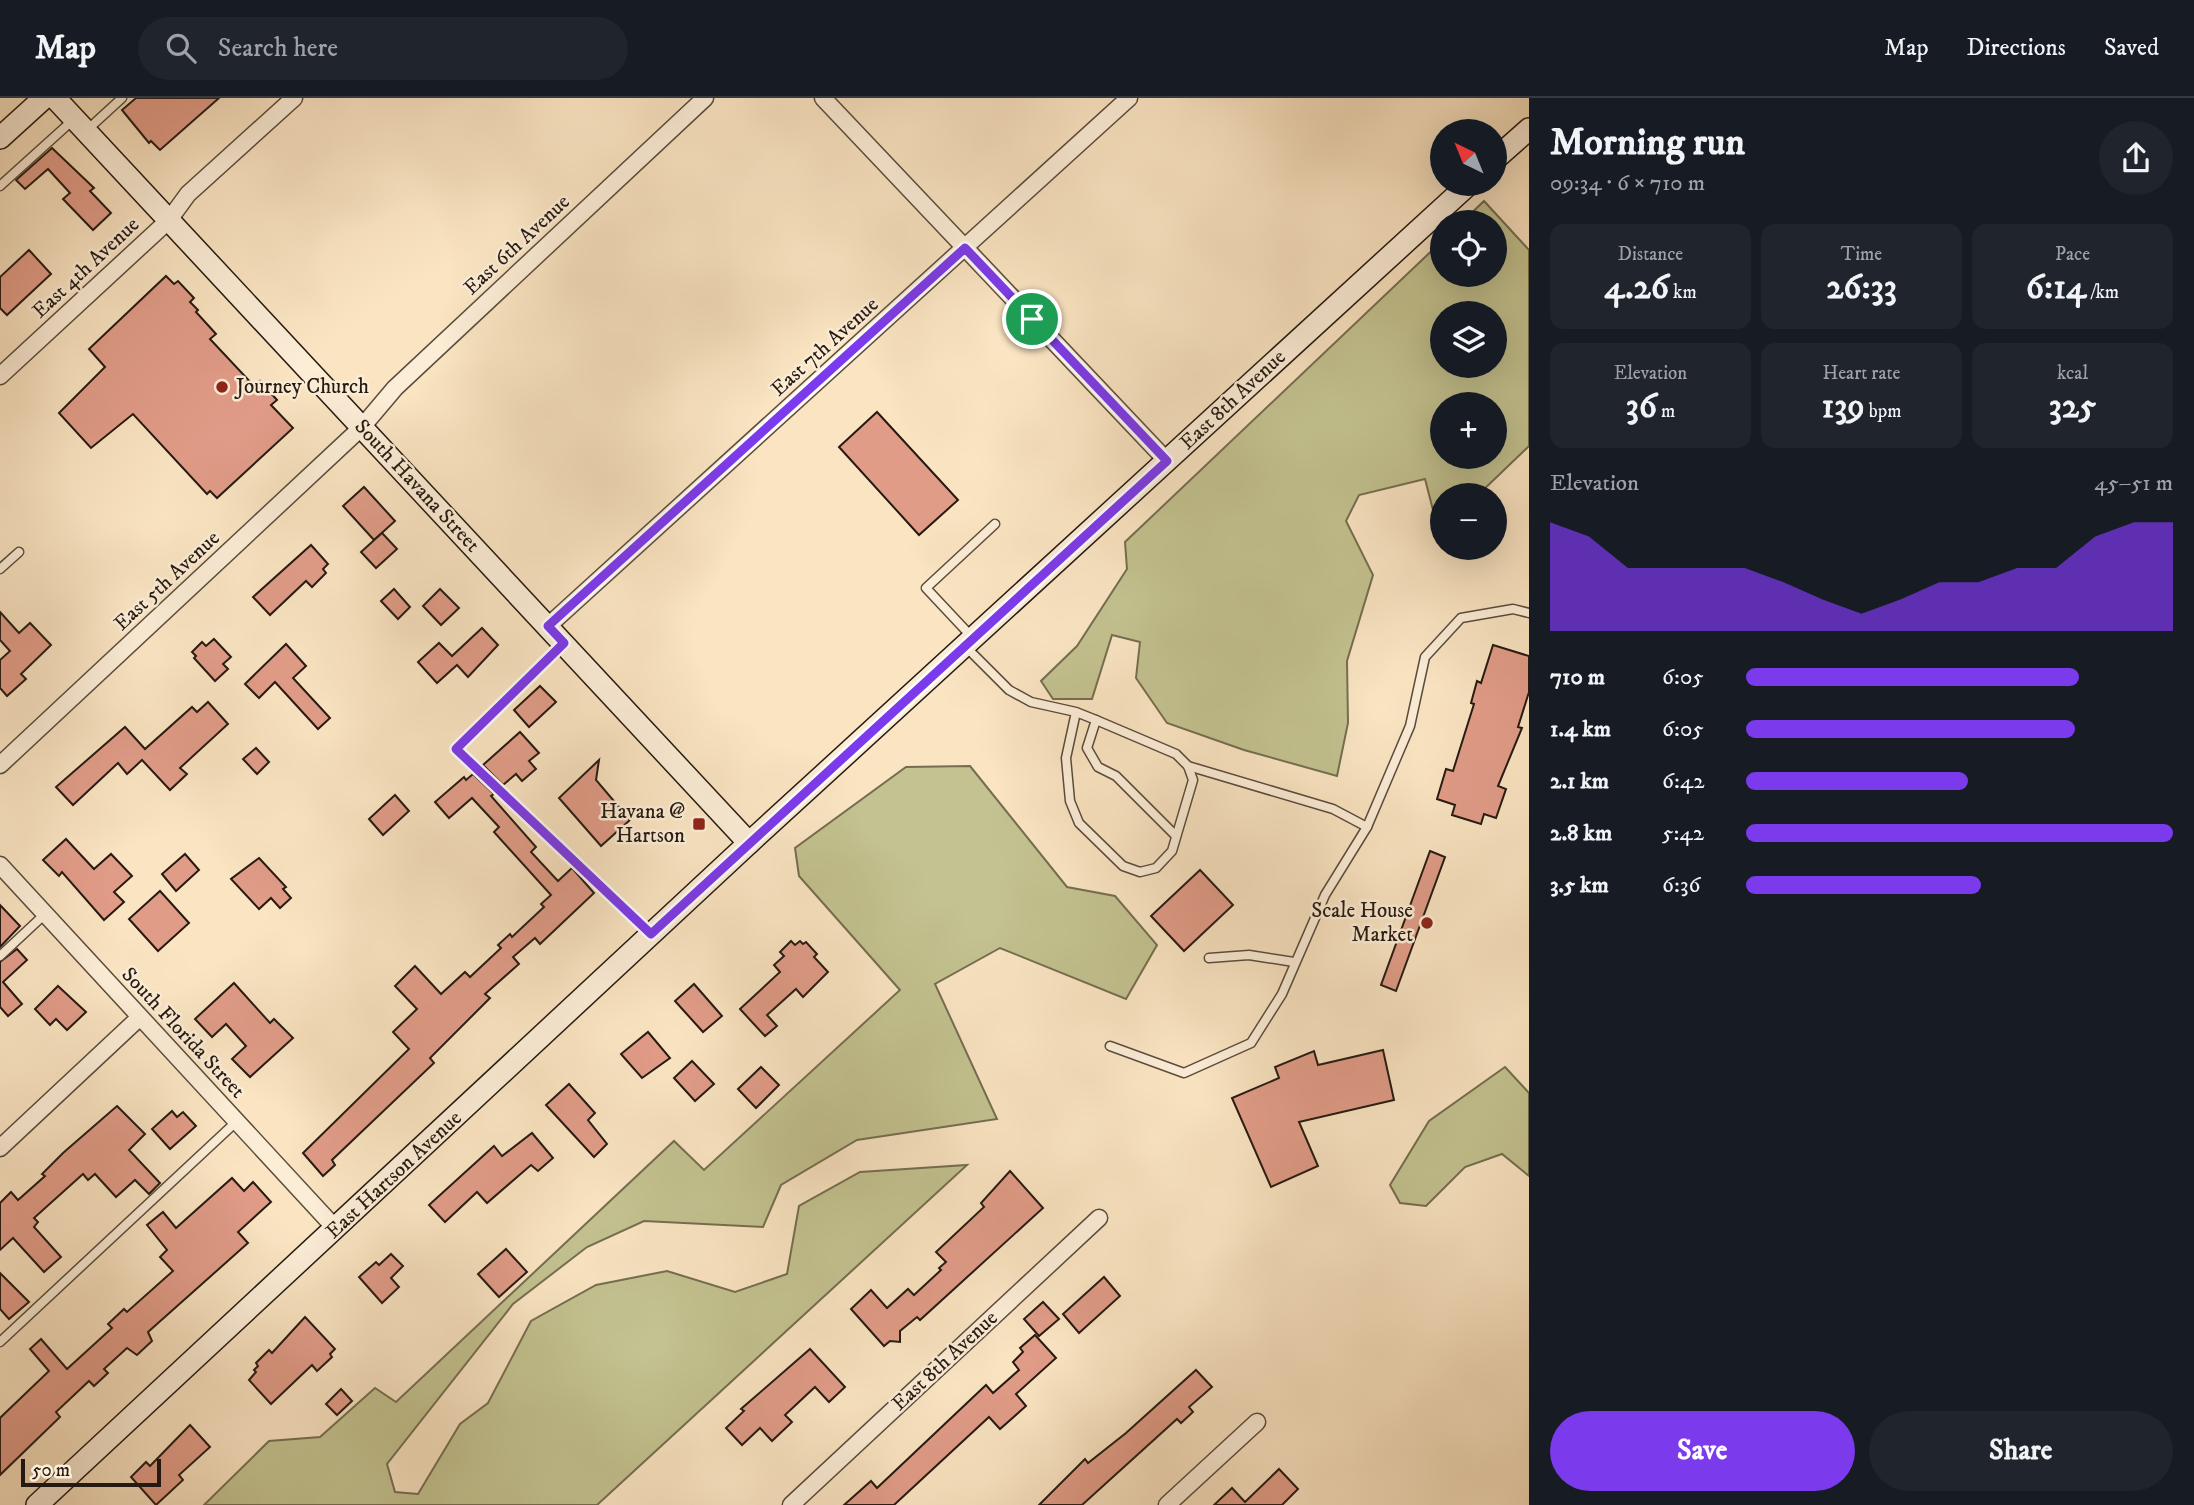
<!DOCTYPE html>
<meta charset="utf-8">
<style>
body{margin:0;font-family:"IM FELL DW Pica",serif;background:#20242c;color:#f1f3f6;height:100vh;display:flex;flex-direction:column;font-size:26px;white-space:nowrap}
*{box-sizing:border-box;margin:0}
p{font-size:23px;color:#9ea1a6}
.icon{flex:none;width:38px;height:38px;fill:none;stroke:currentColor;stroke-width:2;stroke-linecap:round;stroke-linejoin:round}
.map{position:relative;flex:1;overflow:hidden}
.drawer{display:flex;flex-direction:column;background:#171b24;width:665px}
.drawer>*{flex:none}
.needle{width:46px;rotate:317deg}
.buttons{position:absolute;left:1430px;top:21px;display:grid;gap:14px}
.buttons a{display:grid;place-items:center;width:77px;height:77px;border-radius:50%;background:#171b24;box-shadow:0 7px 28px #0002;font-size:35px}
.scale{position:absolute;left:21px;bottom:18px;width:140px;box-sizing:border-box;padding-left:7px;border:4px solid #251a11;border-top:0;font-size:19px;line-height:24px;white-space:nowrap;color:#251a11;-webkit-text-stroke:5px #fcedd7;paint-order:stroke}
.pin{position:absolute;display:grid;place-items:center;width:60px;height:60px;color:#fff;margin:-30px;border:4px solid #fff;border-radius:50%;box-shadow:0 2px 7px #0007}
.round{display:grid;place-items:center;flex:none;width:74px;height:74px;border-radius:37px;background:#20242c}
.summary{display:flex;align-items:center;justify-content:space-between;height:119px;padding:0 21px}
h1{font-size:38px;font-weight:700;line-height:52px}
.metrics{display:grid;grid-template-columns:repeat(3,1fr);gap:10px;height:119px;padding:7px 21px}
.metrics div{display:grid;align-content:center;border-radius:14px;background:#20242c;text-align:center}
.metrics b{font-size:35px;font-weight:700}
.metrics small{font-size:19px;font-weight:400}
.metrics p{font-size:19px}
.chart{height:196px;padding:14px 21px}
.chart p{display:flex;justify-content:space-between}
.chart svg{width:100%;height:126px;margin-top:7px;fill:#7c3aed;opacity:.7}
.action{display:flex;gap:14px;margin-top:auto;padding:14px 21px}
.action a{flex:1;height:80px;border-radius:42px;background:#7c3aed;color:#fff;font-size:28px;font-weight:700;line-height:80px;text-align:center}
.action a+a{background:#20242c;color:#f1f3f6}
ul{padding:0 21px;list-style:none;font-size:23px}
li{display:grid;grid-template-columns:112px 84px 1fr;align-items:center;height:52px}
li i{height:18px;border-radius:9px;background:#7c3aed}
header{display:flex;align-items:center;gap:42px;box-sizing:border-box;height:98px;padding:0 35px;background:#171b24;border-bottom:2px solid #363941}
header strong{font-size:33px}
nav{display:flex;gap:38px;margin-inline-start:auto;font-size:24px}
.search{width:490px;height:63px;background:#20242c;display:flex;align-items:center;gap:18px;box-sizing:border-box;padding:0 24px;border-radius:38px;color:#9ea1a6;font-size:26px}
main{display:flex;flex:1;min-height:0}
.map>svg:first-child{display:block}
.green{fill:#c3c290;stroke:#746e50;stroke-width:2;fill-rule:evenodd}
.building{fill:#e19c88;stroke:#251a11;stroke-width:2}
.lines{fill:none;stroke-linecap:round;stroke-linejoin:round}
.lane-casing{stroke:#5a4c3d;stroke-width:11}
.street-casing{stroke:#5a4c3d;stroke-width:19}
.secondary-casing{stroke:#251a11;stroke-width:24}
.lane{stroke:#fcedd7;stroke-width:8}
.street{stroke:#fcedd7;stroke-width:16}
.secondary{stroke:#fcedd7;stroke-width:21}
.route-casing{stroke:#fff;stroke-width:14}
.route{stroke:#7c3aed;stroke-width:9}
.poi-dot{fill:#8f2418;stroke:#fcedd7;stroke-width:2.5}
.labels{text-anchor:middle;dominant-baseline:central;stroke-width:5;stroke-linejoin:round;paint-order:stroke}
.street-label{font-size:21px;fill:#251a11;stroke:#fcedd7}
.poi-label{font-size:21px;fill:#251a11;stroke:#fcedd7;text-anchor:end}
</style>
<header>
<strong>Map</strong>
<div class="search"><svg class="icon" aria-label="search" viewBox="0 0 24 24"><circle cx="10" cy="10" r="6"/><path d="M15 15l6 6"/></svg>Search here</div>
<nav><a>Map</a><a>Directions</a><a>Saved</a></nav>
</header>
<main>
<div class="map">
<svg width="1529" height="1407" viewBox="0 0 1529 1407">
<rect width="100%" height="100%" fill="#fae4c2"/>
<filter id="stains"><feTurbulence type="fractalNoise" baseFrequency=".00286" numOctaves="4"/><feColorMatrix values="0 0 0 0 .2 0 0 0 0 .09 0 0 0 0 .02 0 0 0 .5 -.17"/></filter>
<radialGradient id="worn" r=".72"><stop offset=".6" stop-color="#630" stop-opacity="0"/><stop offset="1" stop-color="#630" stop-opacity=".3"/></radialGradient>
<g class="green">
<path d="M1484 103 1529 152V348L1478 397H1442V420L1433 412 1425 381 1359 397 1346 423 1373 477 1347 563 1348 625 1337 678 1244 652 1167 625 1136 580 1140 544 1112 537 1092 601H1053L1041 583 1077 548 1127 471 1125 444 1442 143V177H1494V124H1462ZM1494 215V268H1442V215ZM1442 306H1494V359H1442Z"/>
<polygon points="970,668 1067,789 1115,798 1157,847 1126,901 1000,850 935,886 997,1021 857,1042 781,1087 763,1129 644,1123 587,1149 513,1206 387,1366 395,1394 418,1396 460,1326 488,1305 531,1223 596,1187 667,1173 735,1194 787,1176 799,1108 860,1074 967,1067 597,1407 204,1407 269,1343 320,1339 375,1290 396,1304 674,1043 704,1072 900,892 799,778 795,750 906,669"/>
<polygon points="1505,969 1529,995 1529,1078 1502,1056 1465,1069 1426,1108 1400,1105 1390,1087 1429,1023"/>
</g>
<g class="building">
<polygon points="136,0 219,0 160,52 151,43 149,45 122,12"/>
<polygon points="52,50 94,90 90,93 111,115 93,132 63,101 70,95 48,71 25,91 16,82"/>
<polygon points="29,152 51,176 7,217 0,210 0,179"/>
<polygon points="166,178 174,186 178,183 194,200 190,204 198,212 196,214 216,236 210,241 254,288 260,283 277,302 271,307 293,330 217,400 210,393 207,396 133,316 91,350 59,315 105,269 89,251"/>
<polygon points="877,314 958,402 919,437 839,349"/>
<polygon points="364,389 395,423 374,442 343,408"/>
<polygon points="382,435 397,451 376,470 361,454"/>
<polygon points="311,447 328,466 323,471 326,475 312,489 306,483 270,517 253,499"/>
<polygon points="394,491 410,509 398,521 381,503"/>
<polygon points="440,491 459,510 441,527 423,508"/>
<polygon points="0,514 19,535 30,525 51,547 21,576 26,581 7,598 0,590 0,562 10,553 0,542"/>
<polygon points="482,530 498,547 468,579 457,567 437,585 418,564 439,545 452,558"/>
<polygon points="214,541 231,559 223,566 228,571 215,583 194,560 196,558 192,554 202,544 206,548"/>
<polygon points="286,546 306,568 293,580 330,620 318,631 275,584 259,600 245,586"/>
<polygon points="1493,547 1529,558 1529,594 1518,629 1522,630 1498,688 1506,691 1496,720 1484,716 1481,726 1452,717 1455,707 1437,701 1446,671 1453,673 1474,606 1471,605 1477,583 1481,585"/>
<polygon points="540,588 556,604 529,629 514,612"/>
<polygon points="208,604 228,626 180,670 187,676 170,692 142,662 127,676 118,665 73,707 56,689 125,629 145,651 192,609 197,614"/>
<polygon points="520,634 539,655 529,663 536,671 522,683 516,676 503,687 483,667"/>
<polygon points="256,650 269,664 257,676 243,661"/>
<polygon points="599,662 596,682 630,722 601,748 559,700"/>
<polygon points="473,676 494,696 491,698 536,749 531,754 558,783 572,770 594,795 540,846 535,840 513,859 519,866 485,896 490,900 430,960 434,965 332,1062 335,1067 323,1078 303,1055 409,951 393,934 417,911 395,888 415,868 441,896 465,874 470,879 501,850 498,847 510,836 512,839 544,809 541,806 551,797 494,734 499,729 472,700 449,720 435,704 464,679 466,682"/>
<polygon points="395,697 409,713 383,737 369,721"/>
<polygon points="66,741 94,771 111,756 132,778 114,794 124,804 104,822 62,774 59,778 43,762"/>
<polygon points="1430,753 1445,759 1396,893 1381,887"/>
<polygon points="185,756 199,772 176,793 162,776"/>
<polygon points="259,760 286,789 283,791 291,800 280,810 271,800 259,811 231,781"/>
<polygon points="1200,772 1233,807 1184,853 1151,818"/>
<polygon points="160,793 189,825 158,853 129,821"/>
<polygon points="0,807 20,828 0,849"/>
<polygon points="791,843 795,847 800,843 803,846 806,844 817,856 814,859 828,874 803,899 796,891 767,917 777,928 765,938 740,911 780,874 774,867 784,858 780,854"/>
<polygon points="17,851 27,862 3,884 22,906 8,918 0,909 0,864"/>
<polygon points="234,885 270,925 274,921 293,940 250,979 232,961 246,948 226,926 212,939 195,921"/>
<polygon points="694,886 722,918 703,934 675,903"/>
<polygon points="58,888 86,914 67,932 56,921 50,927 35,911"/>
<polygon points="648,934 670,960 642,980 621,956"/>
<polygon points="1383,952 1394,1002 1299,1024 1318,1068 1271,1089 1232,1000 1279,980 1275,969 1314,953 1318,967"/>
<polygon points="692,963 714,986 695,1003 674,980"/>
<polygon points="761,969 779,987 756,1010 738,991"/>
<polygon points="569,986 595,1015 588,1022 607,1046 594,1059 546,1007"/>
<polygon points="117,1008 145,1036 129,1052 160,1085 149,1096 135,1082 116,1099 95,1076 88,1082 83,1076 34,1120 38,1124 34,1129 61,1159 44,1174 13,1140 0,1152 0,1105 11,1094 18,1102 45,1078 42,1076 63,1055"/>
<polygon points="172,1013 177,1019 183,1014 196,1028 170,1051 152,1031"/>
<polygon points="532,1035 553,1060 538,1073 531,1067 487,1105 477,1094 445,1124 429,1107 494,1048 502,1058"/>
<polygon points="1010,1073 1043,1110 920,1222 917,1219 900,1233 900,1244 890,1243 884,1248 851,1211 871,1192 887,1210 908,1191 914,1197 941,1172 939,1170 946,1164 936,1154 984,1109 981,1105"/>
<polygon points="232,1080 244,1093 253,1084 271,1104 238,1134 248,1145 148,1234 152,1243 137,1257 127,1250 104,1271 108,1275 94,1288 89,1283 56,1314 60,1319 0,1377 0,1320 49,1273 30,1251 41,1241 67,1271 112,1230 108,1226 124,1211 127,1214 173,1173 160,1159 167,1152 147,1127 163,1114 176,1130"/>
<polygon points="506,1151 527,1174 499,1199 478,1176"/>
<polygon points="391,1156 403,1168 391,1180 399,1189 382,1205 359,1179 376,1164 379,1167"/>
<polygon points="0,1175 29,1204 9,1221 0,1211"/>
<polygon points="1104,1179 1120,1198 1079,1235 1063,1216"/>
<polygon points="1043,1204 1059,1221 1039,1238 1024,1221"/>
<polygon points="305,1219 335,1251 330,1256 332,1259 317,1273 312,1267 271,1306 249,1282 256,1274 254,1272 258,1268 256,1265 269,1252 272,1255"/>
<polygon points="1035,1237 1056,1260 1016,1296 1026,1308 1000,1331 989,1319 894,1407 844,1407 871,1383 877,1390 986,1287 993,1295 1019,1272 1013,1264 1023,1254 1020,1250"/>
<polygon points="810,1251 845,1289 829,1304 815,1289 785,1317 792,1324 772,1343 760,1330 742,1347 726,1330 744,1313 741,1311"/>
<polygon points="1196,1272 1212,1289 1189,1309 1193,1314 1181,1325 1177,1321 1082,1407 1039,1407 1085,1361 1088,1365 1126,1335"/>
<polygon points="341,1291 352,1303 337,1317 326,1306"/>
<polygon points="190,1327 210,1349 179,1377 183,1382 156,1407 131,1379 146,1364 150,1368"/>
<polygon points="1279,1371 1298,1391 1282,1407 1214,1407 1232,1390 1245,1404"/>
</g>
<g class="lines">
<defs>
<g id="lane">
<polyline points="86,33 122,0"/>
<polyline points="0,88 73,22"/>
<polyline points="0,471 19,454"/>
<polyline points="971,538 926,490 995,426"/>
<polyline points="563,545 456,651 649,835"/>
<polyline points="965,548 1009,592 1031,604 1076,614 1096,622 1176,656 1188,668 1193,682 1172,753 1156,770 1140,774 1123,768 1079,725 1070,703 1066,660 1076,614"/>
<polyline points="1096,622 1087,650 1098,669 1116,678 1176,738"/>
<polyline points="1188,668 1333,711 1367,729 1410,628 1425,559 1461,520 1513,511 1529,515"/>
<polyline points="0,858 45,816"/>
<polyline points="1209,860 1249,857 1294,864"/>
<polyline points="1110,948 1184,975 1251,945 1282,896 1325,797 1367,729"/>
<polyline points="0,1244 236,1024"/>
</g>
<g id="street">
<polyline points="823,0 1167,363"/>
<polyline points="0,278 169,122 188,96 294,0"/>
<polyline points="548,528 1129,0"/>
<polyline points="0,667 362,329 395,290 705,0"/>
<polyline points="0,767 336,1131"/>
<polyline points="0,1050 139,920"/>
<polyline points="791,1407 1099,1120"/>
<polyline points="1167,1407 1257,1324"/>
</g>
<g id="secondary">
<polyline points="55,0 749,745"/>
<polyline points="0,40 44,0"/>
<polyline points="1494,62 1529,31"/>
<polyline points="37,1407 749,745 1469,86"/>
</g>
</defs>
<use href="#lane" class="lane-casing"/>
<use href="#street" class="street-casing"/>
<use href="#secondary" class="secondary-casing"/>
<use href="#lane" class="lane"/>
<use href="#street" class="street"/>
<use href="#secondary" class="secondary"/>
</g>
<g class="lines">
<defs>
<polygon id="route" points="965,150 1167,363 651,836 456,651 564,545 548,528"/>
</defs>
<use href="#route" class="route-casing"/>
<use href="#route" class="route"/>
</g>
<g class="poi-dot">
<circle cx="222" cy="289" r="7"/>
<rect x="692" y="719" width="14" height="14" rx="3.5"/>
<circle cx="1427" cy="825" r="7"/>
</g>
<g class="labels">
<g class="street-label">
<text transform="translate(517 147) rotate(-43)">East 6th Avenue</text>
<text transform="translate(86 170) rotate(-43)">East 4th Avenue</text>
<text transform="translate(825 249) rotate(-42)">East 7th Avenue</text>
<text transform="translate(1233 302) rotate(-43)">East 8th Avenue</text>
<text transform="translate(417 388) rotate(47)">South Havana Street</text>
<text transform="translate(167 483) rotate(-43)">East 5th Avenue</text>
<text transform="translate(183 935) rotate(47)">South Florida Street</text>
<text transform="translate(394 1077) rotate(-43)">East Hartson Avenue</text>
<text transform="translate(945 1263) rotate(-43)">East 8th Avenue</text>
</g>
<g class="poi-label">
<text x="236" y="289" text-anchor="start">Journey Church</text>
<text x="685" y="714">Havana @<tspan x="685" dy="24">Hartson</tspan></text>
<text x="1413" y="813">Scale House<tspan x="1413" dy="24">Market</tspan></text>
</g>
</g>
<rect width="100%" height="100%" filter="url(#stains)"/>
<rect width="100%" height="100%" fill="url(#worn)"/>
</svg>
<div class="buttons">
<a><svg class="needle" viewBox="-14 -14 28 28"><path d="M0-13l5 13h-10z" fill="#e53935"/><path d="M0 13l5-13h-10z" fill="#9ea1a6"/></svg></a>
<a><svg class="icon" aria-label="locate" viewBox="0 0 24 24"><circle cx="12" cy="12" r="6"/><path d="M12 2v4M12 18v4M2 12h4M18 12h4"/></svg></a>
<a><svg class="icon" aria-label="layers" viewBox="0 0 24 24"><path d="M12 4l9 5-9 5-9-5zM3 14l9 5 9-5"/></svg></a>
<a>+</a>
<a>−</a>
</div>
<div class="scale">50 m</div>
<div class="pin" style="left:1032px;top:221px;background:#1e9e55"><svg class="icon" aria-label="arrive" viewBox="0 0 24 24"><path d="M6 21V4h12l-3 4 3 4H6"/></svg></div>
</div>
<section class="drawer">
<div class="summary"><div><h1>Morning run</h1><p>09:34 · 6 × 710 m</p></div><a class="round"><svg class="icon" aria-label="share" viewBox="0 0 24 24"><path d="M12 15V3M7 8l5-5 5 5M5 13v7h14v-7"/></svg></a></div>
<div class="metrics">
<div><p>Distance</p><b>4.26<small> km</small></b></div>
<div><p>Time</p><b>26:33</b></div>
<div><p>Pace</p><b>6:14<small> /km</small></b></div>
</div>
<div class="metrics">
<div><p>Elevation</p><b>36<small> m</small></b></div>
<div><p>Heart rate</p><b>139<small> bpm</small></b></div>
<div><p>kcal</p><b>325</b></div>
</div>
<div class="chart"><p><span>Elevation</span>45–51 m</p>
<svg viewBox="0 0 160 44" preserveAspectRatio="none"><path d="M0 44V6L10 11L20 22L30 22L40 22L50 22L60 27L70 33L80 38L90 33L100 27L110 27L120 22L130 22L140 11L150 6L160 6V44z"/></svg>
</div>
<ul>
<li><b>710 m</b>6:05<i style="width:78%"></i></li>
<li><b>1.4 km</b>6:05<i style="width:77%"></i></li>
<li><b>2.1 km</b>6:42<i style="width:52%"></i></li>
<li><b>2.8 km</b>5:42<i style="width:100%"></i></li>
<li><b>3.5 km</b>6:36<i style="width:55%"></i></li>
</ul>
<div class="action"><a>Save</a><a>Share</a></div>
</section>
</main>
